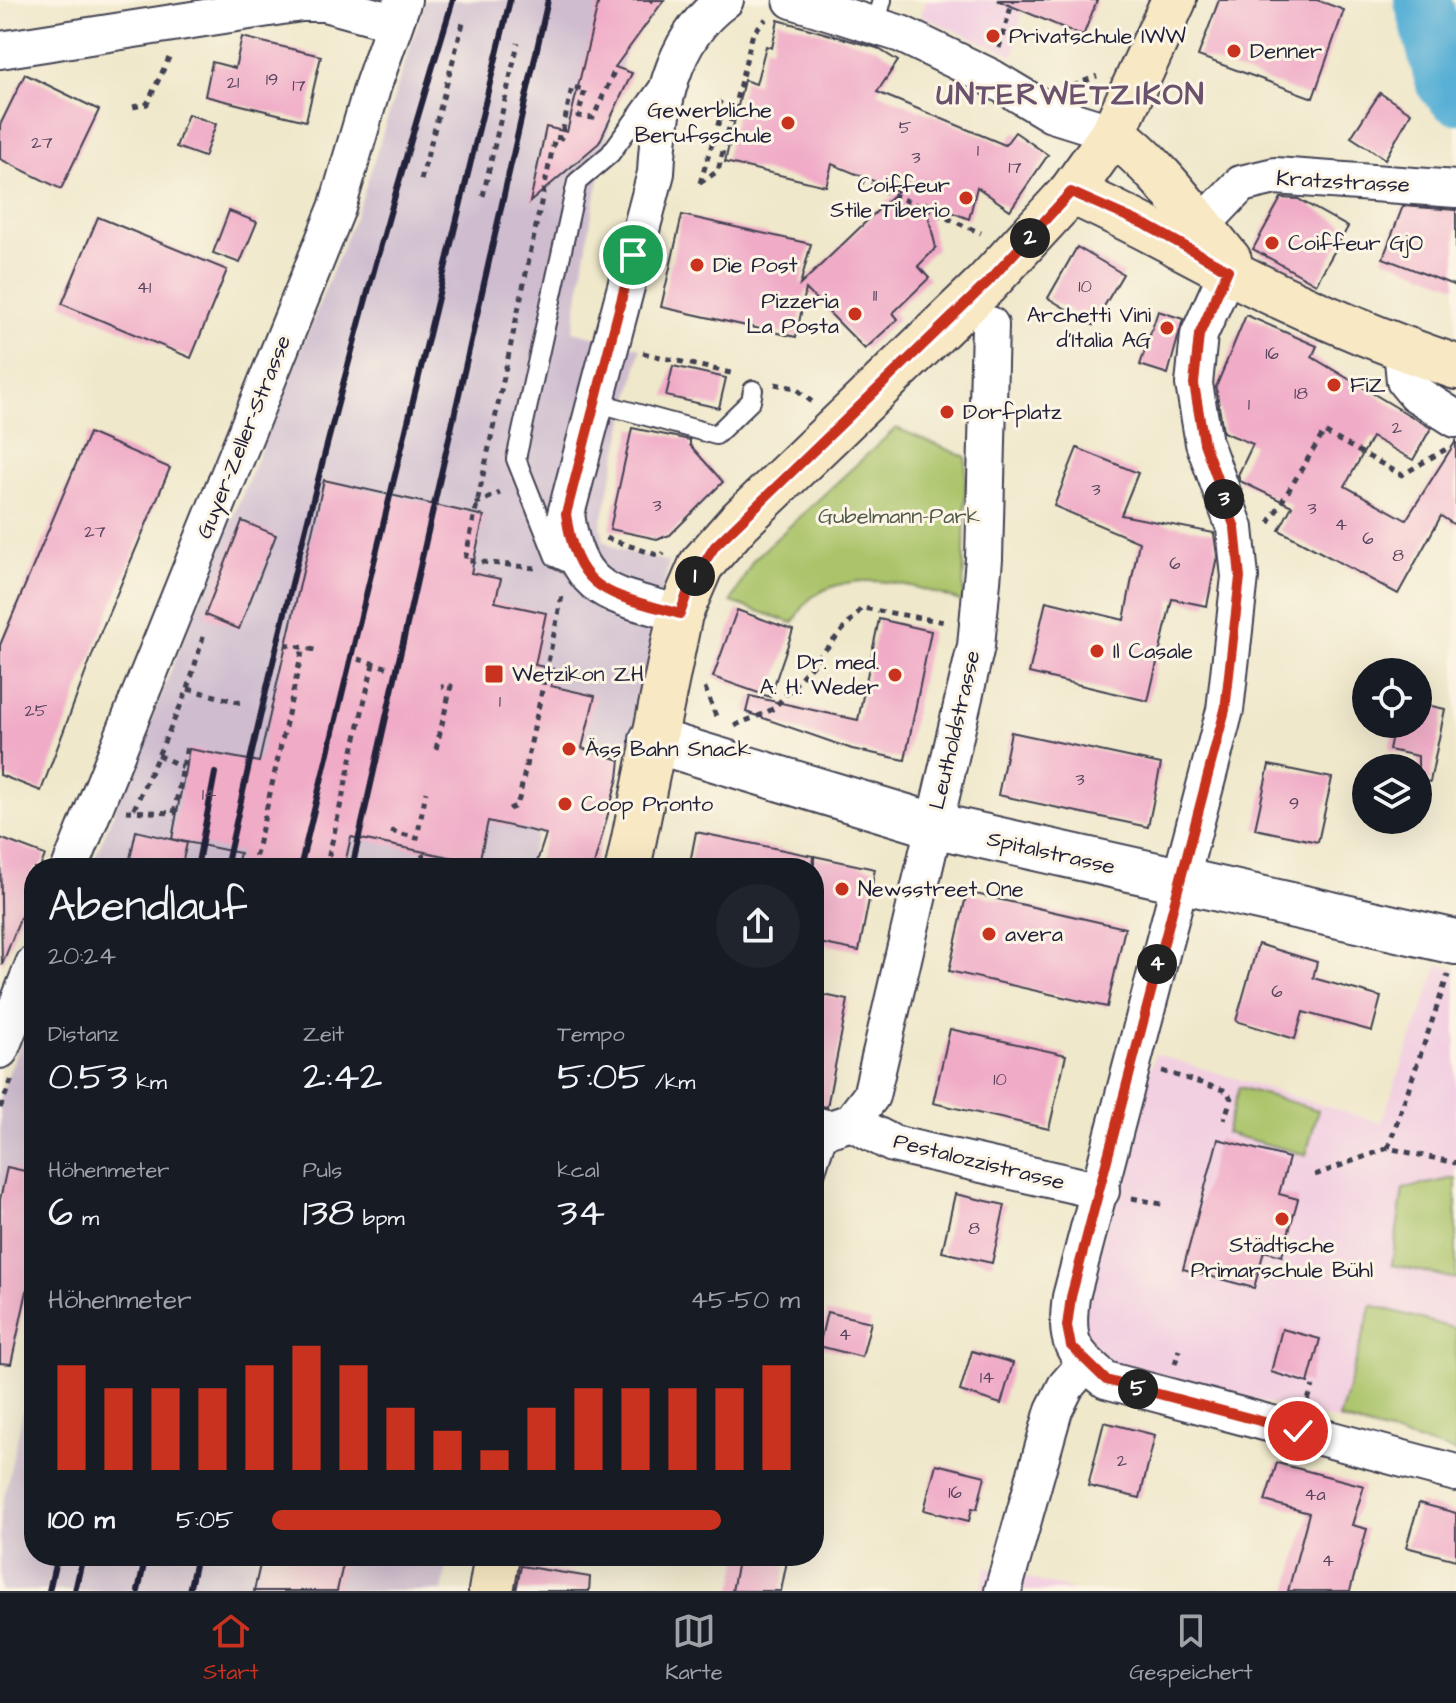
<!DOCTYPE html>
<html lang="de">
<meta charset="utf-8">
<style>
body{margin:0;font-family:"Architects Daughter",sans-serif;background:#20242c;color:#f1f3f6;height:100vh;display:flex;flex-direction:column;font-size:30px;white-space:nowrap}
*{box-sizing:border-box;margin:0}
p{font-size:26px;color:#9ea1a6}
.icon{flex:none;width:44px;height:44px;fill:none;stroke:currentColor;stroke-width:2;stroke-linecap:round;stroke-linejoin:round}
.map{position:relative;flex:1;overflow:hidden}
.side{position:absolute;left:24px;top:858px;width:800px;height:708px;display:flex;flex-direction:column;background:#171b24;border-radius:32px;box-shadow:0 8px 32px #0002}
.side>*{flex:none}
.controls{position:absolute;left:1352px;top:658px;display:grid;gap:16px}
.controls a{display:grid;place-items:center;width:80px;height:80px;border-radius:50%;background:#171b24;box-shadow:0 8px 32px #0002;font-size:40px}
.pin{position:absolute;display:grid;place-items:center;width:68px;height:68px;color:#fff;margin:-34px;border:4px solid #fff;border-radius:50%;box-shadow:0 2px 8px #0007}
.km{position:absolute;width:40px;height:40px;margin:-20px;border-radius:50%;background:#222;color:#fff;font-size:22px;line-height:40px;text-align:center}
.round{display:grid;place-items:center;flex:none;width:84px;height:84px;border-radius:42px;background:#20242c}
.overview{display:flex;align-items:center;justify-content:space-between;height:136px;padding:0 24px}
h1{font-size:44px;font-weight:600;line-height:60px}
.figures{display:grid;grid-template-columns:repeat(3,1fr);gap:12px;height:136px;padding:8px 24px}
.figures div{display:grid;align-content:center}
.figures b{font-size:40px;font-weight:600}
.figures small{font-size:22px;font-weight:400}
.figures p{font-size:22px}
.chart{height:224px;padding:16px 24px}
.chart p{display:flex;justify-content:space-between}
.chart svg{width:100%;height:144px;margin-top:8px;stroke:#c8321e;stroke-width:6}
ul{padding:0 24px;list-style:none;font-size:26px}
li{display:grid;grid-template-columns:128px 96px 1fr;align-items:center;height:60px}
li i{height:20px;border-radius:10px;background:#c8321e}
.menu{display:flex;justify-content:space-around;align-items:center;height:112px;border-top:2px solid #363941;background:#171b24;font-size:22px;color:#9ea1a6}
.menu a{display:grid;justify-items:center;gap:4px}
.menu .selected{color:#c8321e}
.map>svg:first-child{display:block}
.built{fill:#f2cfe1}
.industrial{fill:#cfbdcf}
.green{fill:#abc46a;stroke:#667352;stroke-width:2}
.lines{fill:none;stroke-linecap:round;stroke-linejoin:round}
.river{stroke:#59b0d6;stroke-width:58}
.building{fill:#f0abc7}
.service-casing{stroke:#414051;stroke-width:22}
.minor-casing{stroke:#414051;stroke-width:40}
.tertiary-casing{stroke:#414051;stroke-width:48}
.secondary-casing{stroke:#414051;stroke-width:48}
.path{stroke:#414051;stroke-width:5;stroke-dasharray:6 6;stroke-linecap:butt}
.service{stroke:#fff;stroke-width:18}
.minor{stroke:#fff;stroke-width:36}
.tertiary{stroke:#fff;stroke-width:44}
.secondary{stroke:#f8e8c3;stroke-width:44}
.rail{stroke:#22223b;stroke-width:6}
.route-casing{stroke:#fff;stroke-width:16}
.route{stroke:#c8321e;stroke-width:10}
.poi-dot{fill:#c8321e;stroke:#fcf5e5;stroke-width:3}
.labels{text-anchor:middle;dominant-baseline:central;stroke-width:6;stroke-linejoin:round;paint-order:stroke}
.number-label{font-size:18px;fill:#56445e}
.poi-label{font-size:22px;fill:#22223b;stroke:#fcf5e5;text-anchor:start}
.street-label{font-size:22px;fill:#22223b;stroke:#fcf5e5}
.park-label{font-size:22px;fill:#525b4b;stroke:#fcf5e5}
.district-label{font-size:30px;font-weight:bold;letter-spacing:2px;fill:#6a526c;stroke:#fcf5e5}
</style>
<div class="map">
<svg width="1456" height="1591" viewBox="0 0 1456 1591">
<rect width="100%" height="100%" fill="#fcf5e5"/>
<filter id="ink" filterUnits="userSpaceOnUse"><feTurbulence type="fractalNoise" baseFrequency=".0125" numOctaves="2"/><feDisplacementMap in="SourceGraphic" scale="16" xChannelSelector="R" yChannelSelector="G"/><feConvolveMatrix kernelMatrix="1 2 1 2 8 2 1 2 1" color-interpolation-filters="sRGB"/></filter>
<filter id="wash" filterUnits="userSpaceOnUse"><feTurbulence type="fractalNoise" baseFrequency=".006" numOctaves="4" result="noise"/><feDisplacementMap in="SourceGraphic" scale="32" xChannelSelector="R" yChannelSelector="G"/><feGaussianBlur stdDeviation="1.8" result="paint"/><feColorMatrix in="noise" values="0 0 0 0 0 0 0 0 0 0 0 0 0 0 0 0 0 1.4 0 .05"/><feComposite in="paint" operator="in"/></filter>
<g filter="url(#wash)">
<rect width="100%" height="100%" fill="#efe8cb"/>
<g class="built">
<polygon points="925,0 1024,0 1014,56 921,16"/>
<polygon points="1439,964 1456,969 1456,1451 1114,1364 1096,1351 1084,1335 1081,1315 1155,1054 1381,1123"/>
<polygon points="986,1567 1076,1591 980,1591"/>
</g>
<g class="industrial">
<polygon points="425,0 644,0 632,16 592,214 573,331 641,348 601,526 604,541 617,549 669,562 632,748 570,736 526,868 91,868 361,201"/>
<polygon points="34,1010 34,1200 0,1192 0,1095"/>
<polygon points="34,1361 34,1556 449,1556 442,1591 0,1591 0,1516"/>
</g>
<g class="green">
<path d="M896 428 966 457 963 602C918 586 855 566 811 598 804 604 798 615 793 623L731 602 753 560Z"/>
<polygon points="1239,1087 1318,1110 1306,1155 1226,1133"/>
<polygon points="1450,1179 1456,1179 1456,1279 1392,1265 1403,1189"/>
<polygon points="1372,1305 1456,1329 1456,1452 1339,1419"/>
</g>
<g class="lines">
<polyline class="river" points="1423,0 1444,81 1456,95"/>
</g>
<g id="blocks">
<g class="building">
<polygon points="599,0 664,0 615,67 632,73 599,143 530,202 546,127 567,132"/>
<polygon points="997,0 1097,0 1083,36"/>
<polygon points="1219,0 1317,0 1344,10 1313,98 1198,56"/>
<polygon points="778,20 877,48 898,61 877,92 1005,145 1015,132 1048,155 1010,210 977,187 969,219 925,202 936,248 918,266 929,278 893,313 898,319 865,349 806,289 796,337 661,307 682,215 811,244 800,285 898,191 832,164 826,186 725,162 744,80 756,84 766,46 772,48"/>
<polygon points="242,37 321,56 306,121 205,96 212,62 235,68"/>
<polygon points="25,74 99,110 61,189 0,159 0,125"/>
<polygon points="1380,93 1411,113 1385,159 1351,137"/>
<polygon points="188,114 216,124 204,157 176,147"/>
<polygon points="1281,198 1298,199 1348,227 1316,284 1253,249"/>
<polygon points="1403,206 1456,210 1456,286 1383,258"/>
<polygon points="229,211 257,222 240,263 213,253"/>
<polygon points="98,217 227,270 191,358 62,304"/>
<polygon points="1077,247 1123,274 1093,325 1048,298"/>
<polygon points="1158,311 1183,319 1168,374 1140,365"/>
<polygon points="1246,315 1317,346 1312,357 1431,428 1413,460 1372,437 1345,486 1406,520 1456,441 1456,526 1441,516 1398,594 1279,530 1292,506 1240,481 1238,475 1253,444 1223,432 1216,387"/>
<polygon points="673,366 726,378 719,408 666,396"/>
<polygon points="632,428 690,440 690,445 723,482 670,535 657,539 610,529"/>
<polygon points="89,433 170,468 102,629 41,791 0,775 0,645"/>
<polygon points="1077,448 1138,473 1121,515 1214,533 1217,556 1207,606 1172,599 1148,701 1029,673 1046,601 1124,620 1139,542 1054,506"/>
<polygon points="324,480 484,516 471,573 501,579 495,602 546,613 535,665 554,669 551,686 595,696 582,748 620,760 618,778 593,868 535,868 546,834 488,821 479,863 351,837 344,868 236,868 240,853 172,839 189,749 259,762"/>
<polygon points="242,521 276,535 239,629 205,615"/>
<polygon points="737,610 793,630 770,697 713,677"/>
<polygon points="879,619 931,631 905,760 852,749 746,712 750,696 858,720"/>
<polygon points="1418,703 1445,709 1430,782 1418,780 1418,756 1389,750 1394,724 1418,724"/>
<polygon points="1011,732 1161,764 1148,827 998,795"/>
<polygon points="1269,765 1332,778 1318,842 1255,829"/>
<polygon points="136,831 187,843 181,868 128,868"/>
<polygon points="696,832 813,856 812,868 689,868"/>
<polygon points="0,838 45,855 40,868 34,868 34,883 2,965"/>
<polygon points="814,856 875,869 859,951 814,942"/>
<polygon points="967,892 1125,928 1107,1007 949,971"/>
<polygon points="1258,944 1317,962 1313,978 1381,997 1372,1031 1303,1012 1295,1039 1236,1021"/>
<polygon points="814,993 848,1000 827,1107 814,1105"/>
<polygon points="950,1029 1066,1055 1049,1129 933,1103"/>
<polygon points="1218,1139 1289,1158 1279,1194 1298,1199 1282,1256 1264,1251 1254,1288 1183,1269"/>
<polygon points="7,1167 34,1173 34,1259 11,1364 0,1363 0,1200"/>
<polygon points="955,1194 1005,1205 992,1263 942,1252"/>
<polygon points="827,1312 871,1322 862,1357 819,1346"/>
<polygon points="1282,1329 1320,1339 1308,1383 1271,1372"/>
<polygon points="972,1351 1013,1363 1001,1404 960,1391"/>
<polygon points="1104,1422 1155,1435 1140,1498 1088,1486"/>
<polygon points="1277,1463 1364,1486 1352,1525 1367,1529 1350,1591 1288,1591 1309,1513 1265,1501"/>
<polygon points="936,1464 985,1476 977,1509 972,1508 969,1521 924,1510"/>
<polygon points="1419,1503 1456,1513 1456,1560 1406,1547"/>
<polygon points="262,1556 345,1556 337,1591 254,1591"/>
<polygon points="739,1556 788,1556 781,1591 732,1591"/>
<polygon points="521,1566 590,1577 589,1591 516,1591"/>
</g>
</g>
</g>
<g filter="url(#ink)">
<use href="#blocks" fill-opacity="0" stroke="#414051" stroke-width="2"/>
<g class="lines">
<defs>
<g id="service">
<polyline points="875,25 882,0"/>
<polyline points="595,402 716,435 751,401 753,390"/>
<polyline points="580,569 555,557 516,459 577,182 610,154 659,86"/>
<polyline points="814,1177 830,1129"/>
</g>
<g id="minor">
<polyline points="792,0 901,34 990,77 1052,114 1113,133"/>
<polyline points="0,50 301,3 324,3 394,22"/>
<polyline points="1201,226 1241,184 1275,176 1456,189"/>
<path d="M1228 270 1199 335 1194 384 1204 443 1235 528 1240 577 1225 710 1071 1297C1065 1342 1071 1352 1106 1380L1456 1473"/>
<polyline points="1402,349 1405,381 1415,393 1456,419"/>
<path d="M680 614C611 594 577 595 566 514L656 173C659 110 670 39 725 0"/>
<polyline points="70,868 337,208 373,85 403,0"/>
<polyline points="0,1050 34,964"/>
<polyline points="851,1122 871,1096 976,646 984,559 990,325"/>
<polyline points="814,1125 830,1129 851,1122 893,1144 1101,1191"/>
<polyline points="1003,1591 1054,1410 1066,1386 1085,1364"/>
</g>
<polyline id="tertiary" points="652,740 933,825 1456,942"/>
<g id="secondary">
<path d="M1113 133C1159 167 1192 216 1229 260"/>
<path d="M1071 192C1132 218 1187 251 1246 280 1314 314 1385 343 1456 367"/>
<polyline points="628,868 680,614 701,565 739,522 986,284 1071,192 1113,133 1174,0"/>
<polyline points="491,1591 497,1556"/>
</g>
</defs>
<use href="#service" class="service-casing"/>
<use href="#minor" class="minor-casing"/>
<use href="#tertiary" class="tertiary-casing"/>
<use href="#secondary" class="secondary-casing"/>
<g class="path">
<polyline points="650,2 652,0"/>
<polyline points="999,48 1013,0"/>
<polyline points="1073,86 1097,76"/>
<polyline points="1175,88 1194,96"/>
<polyline points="133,107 147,104 169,58"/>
<polyline points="421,180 464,19"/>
<polyline points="859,180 981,233"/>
<polyline points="700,183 718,171 753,33 766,19"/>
<polyline points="700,183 724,105 717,102"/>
<polyline points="483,196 518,43"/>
<polyline points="643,353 735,374"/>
<polyline points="775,384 795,388 812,402"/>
<polyline points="475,504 500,493"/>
<polyline points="1269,523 1324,432 1402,475 1446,449"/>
<polyline points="606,538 660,556 664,553"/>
<polyline points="535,568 465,560 555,137 561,138 572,87 585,90 578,116 593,118 614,72"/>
<polyline points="285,644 320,651"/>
<polyline points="358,659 389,668"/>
<polyline points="705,688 717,719"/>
<polyline points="188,689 242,703"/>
<path d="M735 726C748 718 762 717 775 707L862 608 945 622"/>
<polyline points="436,749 451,686 441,687"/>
<polyline points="158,755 183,767"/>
<polyline points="134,809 188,689 203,637"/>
<polyline points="509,809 516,806 519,799 562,596"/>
<polyline points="126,811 174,813 187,746"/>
<polyline points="391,831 417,838 426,792"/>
<polyline points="422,854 430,868"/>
<polyline points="253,868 303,648"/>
<polyline points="326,868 373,664"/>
<polyline points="1162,1071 1227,1091 1231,1099 1224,1120"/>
<polyline points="0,1108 12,1079"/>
<polyline points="1388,1148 1448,975"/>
<polyline points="1315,1175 1388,1148 1456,1163"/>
<polyline points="1132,1198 1166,1205"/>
<polyline points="1175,1364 1179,1350"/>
<polyline points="1308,1400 1313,1386"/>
</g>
<use href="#service" class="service"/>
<use href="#minor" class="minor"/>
<use href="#tertiary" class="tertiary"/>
<use href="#secondary" class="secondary"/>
<g class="rail">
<polyline points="197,868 215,773"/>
<path d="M226 868C290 575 365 286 453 0"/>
<polyline points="300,868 510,0"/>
<polyline points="352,868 548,0"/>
<polyline points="49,1591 57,1556"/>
<polyline points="75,1591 83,1556"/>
<polyline points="138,1591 146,1556"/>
<polyline points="189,1591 197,1556"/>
</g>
</g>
</g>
<g class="lines" filter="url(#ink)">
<defs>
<path id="route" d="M633 255 566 514C577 595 611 594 680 614L690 585 715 546 986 284 1071 192 1148 226 1228 270 1199 335 1194 384 1204 443 1235 528 1240 577 1225 710 1071 1297 1067 1326 1071 1346 1106 1380 1298 1431"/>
</defs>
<use href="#route" class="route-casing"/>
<use href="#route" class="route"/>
</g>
<g class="poi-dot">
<circle cx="993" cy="36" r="8"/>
<circle cx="1234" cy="51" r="8"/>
<circle cx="788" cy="123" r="8"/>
<circle cx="966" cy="198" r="8"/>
<circle cx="1272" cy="243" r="8"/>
<circle cx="697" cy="265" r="8"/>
<circle cx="855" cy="314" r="8"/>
<circle cx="1167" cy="328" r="8"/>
<circle cx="1334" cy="385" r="8"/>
<circle cx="947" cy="412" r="8"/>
<circle cx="1097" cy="651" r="8"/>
<rect x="484" y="664" width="20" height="20" rx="4"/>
<circle cx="895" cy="675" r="8"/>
<circle cx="569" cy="749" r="8"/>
<circle cx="565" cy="804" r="8"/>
<circle cx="842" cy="889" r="8"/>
<circle cx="989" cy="934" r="8"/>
<circle cx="1282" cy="1219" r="8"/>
</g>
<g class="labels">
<g class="number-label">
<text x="272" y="79">19</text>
<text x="233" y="82">21</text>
<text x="299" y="85">17</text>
<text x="905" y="127">5</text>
<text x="42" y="142">27</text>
<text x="978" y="150">1</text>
<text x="916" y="157">3</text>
<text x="1015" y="167">17</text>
<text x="1085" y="286">10</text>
<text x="144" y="287">41</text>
<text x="875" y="295">11</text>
<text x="1272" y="353">16</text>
<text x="1301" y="393">18</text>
<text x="1249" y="404">1</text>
<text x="1397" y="427">2</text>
<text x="1096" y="489">3</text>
<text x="657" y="505">3</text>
<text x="1312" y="508">3</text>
<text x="1341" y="524">4</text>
<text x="95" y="531">27</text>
<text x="1368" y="538">6</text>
<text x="1398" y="555">8</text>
<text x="1175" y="563">6</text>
<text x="500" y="701">1</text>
<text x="36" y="710">25</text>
<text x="1080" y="779">3</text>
<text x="209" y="794">14</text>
<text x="1294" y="803">9</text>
<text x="1277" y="991">6</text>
<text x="1000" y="1079">10</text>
<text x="974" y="1228">8</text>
<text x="845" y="1334">4</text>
<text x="987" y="1377">14</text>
<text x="1122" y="1460">2</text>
<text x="955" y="1492">16</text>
<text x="1315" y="1494">4a</text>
<text x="1328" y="1560">4</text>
</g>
<g class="poi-label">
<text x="1009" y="36">Privatschule IWW</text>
<text x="1250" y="51">Denner</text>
<text x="772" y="110" text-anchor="end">Gewerbliche<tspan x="772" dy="25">Berufsschule</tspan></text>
<text x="950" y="185" text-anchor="end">Coiffeur<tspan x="950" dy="25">Stile Tiberio</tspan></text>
<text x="1288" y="243">Coiffeur GjO</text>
<text x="713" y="265">Die Post</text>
<text x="839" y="301" text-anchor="end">Pizzeria<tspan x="839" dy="25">La Posta</tspan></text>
<text x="1151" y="315" text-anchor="end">Archetti Vini<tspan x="1151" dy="25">d'Italia AG</tspan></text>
<text x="1350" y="385">FiZ</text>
<text x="963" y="412">Dorfplatz</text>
<text x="1113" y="651">Il Casale</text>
<text x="879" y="662" text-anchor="end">Dr. med.<tspan x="879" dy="25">A. H. Weder</tspan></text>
<text x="512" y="674">Wetzikon ZH</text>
<text x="585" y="749">Äss Bahn Snack</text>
<text x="581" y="804">Coop Pronto</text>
<text x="858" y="889">Newsstreet One</text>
<text x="1005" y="934">avera</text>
<text x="1282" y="1245" text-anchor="middle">Städtische<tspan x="1282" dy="25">Primarschule Bühl</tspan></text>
</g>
<g class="street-label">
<text transform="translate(1343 182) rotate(3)">Kratzstrasse</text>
<text transform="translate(244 437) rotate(-68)">Guyer-Zeller-Strasse</text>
<text transform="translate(955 730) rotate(-77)">Leutholdstrasse</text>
<text transform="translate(1051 853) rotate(13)">Spitalstrasse</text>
<text transform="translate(979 1162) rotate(14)">Pestalozzistrasse</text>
</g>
<g class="park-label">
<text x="899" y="516">Gubelmann-Park</text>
</g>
<g class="district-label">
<text x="1071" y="95">UNTERWETZIKON</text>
</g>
</g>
</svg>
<div class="controls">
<a><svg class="icon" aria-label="locate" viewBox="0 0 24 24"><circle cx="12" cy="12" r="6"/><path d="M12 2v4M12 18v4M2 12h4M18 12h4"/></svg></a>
<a><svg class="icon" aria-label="layers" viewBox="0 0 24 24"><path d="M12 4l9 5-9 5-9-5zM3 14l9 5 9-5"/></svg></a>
</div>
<div class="pin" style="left:633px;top:255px;background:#1e9e55"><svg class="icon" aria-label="arrive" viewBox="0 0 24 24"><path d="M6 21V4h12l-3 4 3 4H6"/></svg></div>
<div class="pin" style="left:1298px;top:1431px;background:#d93025"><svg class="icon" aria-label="check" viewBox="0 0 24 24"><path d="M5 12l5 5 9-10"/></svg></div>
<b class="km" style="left:695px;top:576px">1</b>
<b class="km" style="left:1030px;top:238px">2</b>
<b class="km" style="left:1224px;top:499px">3</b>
<b class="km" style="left:1157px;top:964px">4</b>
<b class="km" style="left:1138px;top:1389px">5</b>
<section class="side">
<div class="overview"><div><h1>Abendlauf</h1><p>20:24</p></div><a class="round"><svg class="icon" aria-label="share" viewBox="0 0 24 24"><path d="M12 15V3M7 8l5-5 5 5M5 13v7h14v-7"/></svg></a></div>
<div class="figures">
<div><p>Distanz</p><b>0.53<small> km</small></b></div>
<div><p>Zeit</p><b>2:42</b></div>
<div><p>Tempo</p><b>5:05<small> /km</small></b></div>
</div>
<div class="figures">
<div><p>Höhenmeter</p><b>6<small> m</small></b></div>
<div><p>Puls</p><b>138<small> bpm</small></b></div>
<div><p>kcal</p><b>34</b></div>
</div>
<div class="chart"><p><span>Höhenmeter</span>45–50 m</p>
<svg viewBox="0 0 160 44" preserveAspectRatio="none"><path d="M5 44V12M15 44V19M25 44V19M35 44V19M45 44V12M55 44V6M65 44V12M75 44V25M85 44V32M95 44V38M105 44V25M115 44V19M125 44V19M135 44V19M145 44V19M155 44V12"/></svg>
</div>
<ul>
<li><b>100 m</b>5:05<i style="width:85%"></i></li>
</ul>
</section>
</div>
<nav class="menu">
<a class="selected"><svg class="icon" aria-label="home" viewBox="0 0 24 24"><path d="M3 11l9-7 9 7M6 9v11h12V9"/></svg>Start</a>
<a><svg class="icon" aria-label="map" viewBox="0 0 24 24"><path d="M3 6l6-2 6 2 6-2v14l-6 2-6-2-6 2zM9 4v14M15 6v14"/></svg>Karte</a>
<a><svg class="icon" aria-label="saved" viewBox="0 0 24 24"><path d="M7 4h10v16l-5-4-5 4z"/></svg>Gespeichert</a>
</nav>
